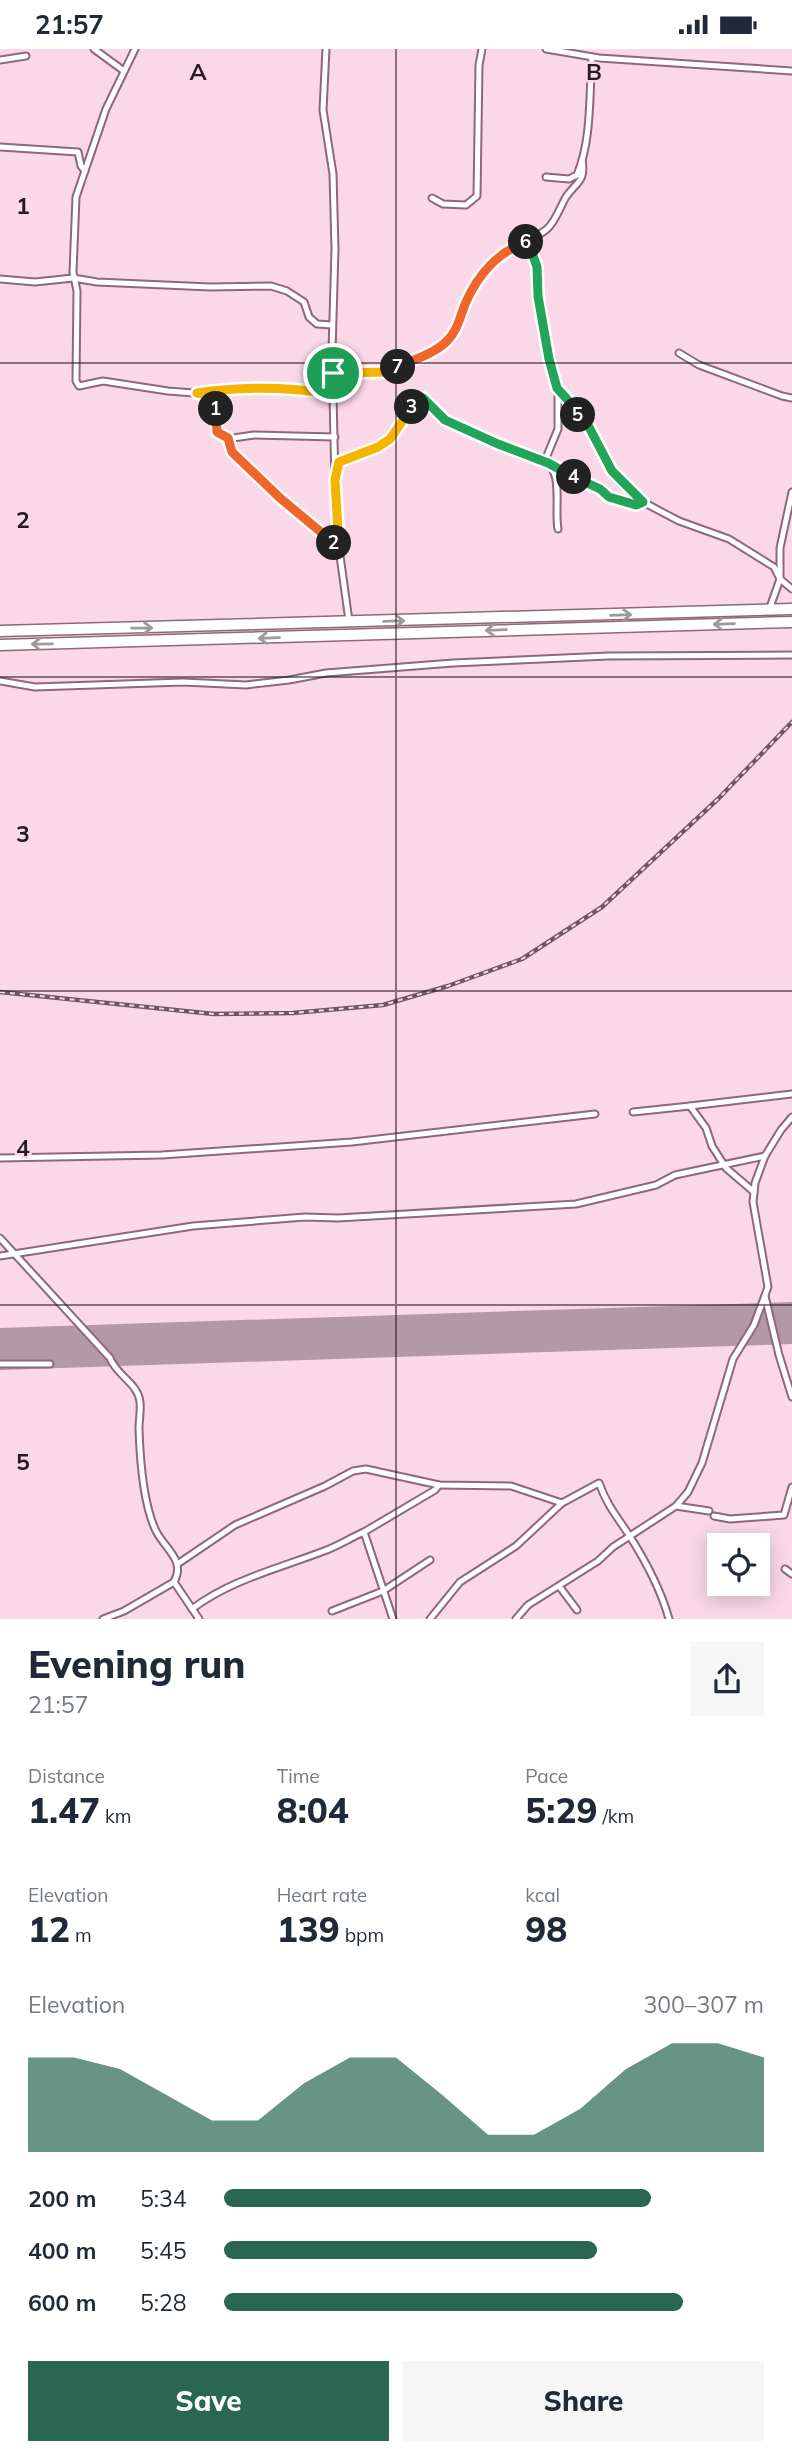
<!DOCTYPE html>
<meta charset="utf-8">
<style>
body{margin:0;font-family:Mulish,sans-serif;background:#f6f6f7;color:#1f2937;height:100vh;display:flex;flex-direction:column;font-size:26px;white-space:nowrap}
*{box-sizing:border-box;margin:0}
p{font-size:23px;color:#747a83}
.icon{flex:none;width:38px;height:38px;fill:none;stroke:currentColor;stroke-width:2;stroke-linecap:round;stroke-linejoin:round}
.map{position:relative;height:1570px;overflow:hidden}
.drawer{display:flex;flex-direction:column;background:#fff;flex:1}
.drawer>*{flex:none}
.buttons{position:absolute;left:707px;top:1484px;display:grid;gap:14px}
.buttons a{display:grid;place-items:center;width:63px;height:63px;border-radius:0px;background:#fff;box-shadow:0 4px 18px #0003;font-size:35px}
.pin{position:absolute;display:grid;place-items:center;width:60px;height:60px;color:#fff;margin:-30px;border:4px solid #fff;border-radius:50%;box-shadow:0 2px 7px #0007}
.km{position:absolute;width:35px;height:35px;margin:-18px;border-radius:50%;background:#222;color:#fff;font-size:19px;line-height:35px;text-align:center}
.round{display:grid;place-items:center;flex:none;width:74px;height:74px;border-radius:0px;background:#f6f6f7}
.head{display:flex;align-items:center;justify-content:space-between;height:119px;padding:0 28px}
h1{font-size:38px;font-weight:800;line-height:52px}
.metrics{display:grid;grid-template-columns:repeat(3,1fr);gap:10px;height:119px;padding:7px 28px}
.metrics div{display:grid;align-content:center}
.metrics b{font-size:35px;font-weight:800}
.metrics small{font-size:19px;font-weight:400}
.metrics p{font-size:19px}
.chart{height:196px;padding:14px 28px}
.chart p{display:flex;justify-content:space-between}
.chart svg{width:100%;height:126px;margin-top:7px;fill:#296753;opacity:.7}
.action{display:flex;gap:14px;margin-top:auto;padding:14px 28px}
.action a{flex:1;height:80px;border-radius:0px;background:#296753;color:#fff;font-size:28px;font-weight:800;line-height:80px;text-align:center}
.action a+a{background:#f6f6f7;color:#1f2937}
ul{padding:0 28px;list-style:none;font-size:23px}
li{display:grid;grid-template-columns:112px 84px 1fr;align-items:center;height:52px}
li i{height:18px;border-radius:9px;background:#296753}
.status{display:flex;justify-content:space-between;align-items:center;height:49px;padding:0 35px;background:#fff;direction:ltr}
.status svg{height:19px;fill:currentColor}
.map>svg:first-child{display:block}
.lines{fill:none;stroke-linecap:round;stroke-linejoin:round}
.runway{stroke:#b498a4;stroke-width:42}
.street-casing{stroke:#8e687a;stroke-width:9}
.highway-casing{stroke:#8e687a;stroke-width:13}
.street{stroke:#fff;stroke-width:5}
.highway{stroke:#fff;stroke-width:10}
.rail-casing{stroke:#6d5861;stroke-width:4.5}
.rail{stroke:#fbd8e7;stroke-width:2;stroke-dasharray:5;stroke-linecap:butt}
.oneway{stroke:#9f989b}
.split-1-casing{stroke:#fff;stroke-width:14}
.split-2-casing{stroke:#fff;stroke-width:14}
.split-3-casing{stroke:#fff;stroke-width:14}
.split-4-casing{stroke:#fff;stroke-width:14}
.split-5-casing{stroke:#fff;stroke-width:14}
.split-6-casing{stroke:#fff;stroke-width:14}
.split-7-casing{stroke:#fff;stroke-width:14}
.split-8-casing{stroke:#fff;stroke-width:14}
.split-1{stroke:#f5b400;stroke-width:9}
.split-2{stroke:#f0652b;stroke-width:9}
.split-3{stroke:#f5b400;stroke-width:9}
.split-4{stroke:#22a559;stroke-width:9}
.split-5{stroke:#22a559;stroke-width:9}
.split-6{stroke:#22a559;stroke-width:9}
.split-7{stroke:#f0652b;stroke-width:9}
.split-8{stroke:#f5b400;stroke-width:9}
.grid{fill:none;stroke:#291a21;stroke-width:2;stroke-opacity:0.55}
.grid-label{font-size:23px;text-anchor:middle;font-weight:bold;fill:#291a21;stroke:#fbd8e7;stroke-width:5;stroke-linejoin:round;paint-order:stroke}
</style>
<div class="status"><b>21:57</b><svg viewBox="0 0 49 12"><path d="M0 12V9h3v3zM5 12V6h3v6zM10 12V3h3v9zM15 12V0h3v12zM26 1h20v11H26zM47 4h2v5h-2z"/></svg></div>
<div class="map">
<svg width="792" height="1570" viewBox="0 0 792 1570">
<rect width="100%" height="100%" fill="#fbd8e7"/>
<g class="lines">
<polyline class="runway" points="0,1300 792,1274"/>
<defs>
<g id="street">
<polyline points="94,0 124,22"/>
<path d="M135 0 106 60 76 148 73 223 77 242 76 332 79 337 103 332 168 342 207 345C222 353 213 369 217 383L221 386 233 389 254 386 335 388"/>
<polyline points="326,0 323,61 333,125 335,200 332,303 336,478 349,572"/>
<polyline points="546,0 599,9 792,22"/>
<polyline points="0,11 26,7"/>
<polyline points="0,98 78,103 81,117 85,122"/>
<path d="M546 128 569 130 577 126C592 90 589 46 592 8"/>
<polyline points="432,149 443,155 466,156 477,147 479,16 482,0"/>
<path d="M528 192 537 218 538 247 558 344V380L546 409C548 414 552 418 554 424 560 436 555 466 558 480"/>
<polyline points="0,230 35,233 73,229 97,233 210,238 271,237 287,242 304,253 309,268 317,275 332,276"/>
<polyline points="679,304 699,316 782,347 792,349"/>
<path d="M333 324C350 324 369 326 386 323 394 322 428 306 435 301 456 288 457 273 466 253 473 237 484 222 497 209 511 195 532 193 547 180 556 172 560 158 566 148 576 133 586 133 582 111"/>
<polyline points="557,339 589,378 612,422 643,453"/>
<path d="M204 343C247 337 291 339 334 345"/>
<polyline points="228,389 232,403 280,448 339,498"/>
<polyline points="338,417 339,413 378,398 390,390 411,359 423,349 445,371 548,414 600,440 609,448 636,456 643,453 679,472 729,490 774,518 780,530 792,540"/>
<polyline points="769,561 780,530 780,499 792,443"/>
<polyline points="0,632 35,638 183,633 246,636 289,631 326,624 453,614 608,607 792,606"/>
<polyline points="690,1057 792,1045"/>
<polyline points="633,1063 690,1057 706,1079 712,1097 726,1119 754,1143"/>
<polyline points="0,1109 162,1106 352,1093 595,1065"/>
<path d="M0 1189 110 1309C116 1326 138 1334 140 1353 141 1362 139 1371 139 1380 140 1410 143 1455 156 1482 165 1500 186 1511 174 1533"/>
<polyline points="0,1207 193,1177 305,1168 338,1169 576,1155 656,1136 675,1126 765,1107"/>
<polyline points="765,1247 779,1306 792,1348"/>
<polyline points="0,1315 50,1315"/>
<polyline points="676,1457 709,1462"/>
<polyline points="714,1467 730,1470 784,1466 792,1438"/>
<polyline points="364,1483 435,1441 439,1436"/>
<polyline points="179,1514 235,1476 325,1437 353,1422 366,1420 439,1436 511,1437 562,1454"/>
<polyline points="785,1520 792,1525"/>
<polyline points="559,1537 577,1561"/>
<path d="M192 1560C230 1531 280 1519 324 1502 338 1497 350 1489 364 1483L393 1570"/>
<polyline points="332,1562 383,1542 430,1511"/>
<polyline points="103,1570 124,1562 174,1533 199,1570"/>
<path d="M430 1570 460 1533 516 1497 562 1454 599 1434C608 1458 616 1466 629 1486 645 1511 661 1541 669 1570"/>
<polyline points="516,1570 528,1556 598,1512 613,1498 676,1457 688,1443 702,1414 733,1310 754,1276 768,1238 753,1153 755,1134 765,1107 781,1081 792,1068"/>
</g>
<g id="highway">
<polyline points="0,582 792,560"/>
<polyline points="0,596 792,573"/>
</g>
</defs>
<use href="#street" class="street-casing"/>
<use href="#highway" class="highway-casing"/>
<use href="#street" class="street"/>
<use href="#highway" class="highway"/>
<defs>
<polyline id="rail" points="0,943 214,965 293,964 383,956 448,937 522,910 602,858 719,749 792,673"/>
</defs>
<use href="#rail" class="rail-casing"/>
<use href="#rail" class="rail"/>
</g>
<defs><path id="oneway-shaft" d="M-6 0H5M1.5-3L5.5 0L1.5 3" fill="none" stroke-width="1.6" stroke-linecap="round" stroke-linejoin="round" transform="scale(1.75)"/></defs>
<g class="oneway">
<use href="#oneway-shaft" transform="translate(621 566) rotate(-2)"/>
<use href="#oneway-shaft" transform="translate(394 572) rotate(-2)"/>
<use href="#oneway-shaft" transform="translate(724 575) rotate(178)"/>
<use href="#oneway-shaft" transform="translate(142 579) rotate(-1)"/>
<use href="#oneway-shaft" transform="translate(496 581) rotate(178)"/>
<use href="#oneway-shaft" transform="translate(269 589) rotate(178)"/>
<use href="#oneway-shaft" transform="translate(42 595) rotate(179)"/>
</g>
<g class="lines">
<defs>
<path id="split-1" d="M216 360V354L211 346 197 344C242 337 289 338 334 345L333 324"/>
<polyline id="split-2" points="216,360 217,383 228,389 232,403 280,449 334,494"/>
<polyline id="split-3" points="334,494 339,498 335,431 339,413 378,398 390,390 412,358"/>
<polyline id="split-4" points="412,358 423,349 445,371 498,395 548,414 574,428"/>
<polyline id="split-5" points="574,428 600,440 609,448 636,456 643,453 612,422 589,378 578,366"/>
<polyline id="split-6" points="526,193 528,192 537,218 538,247 549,310 557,339 575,359 578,366"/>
<path id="split-7" d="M398 318C414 310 434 305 447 292 458 281 460 267 466 253 478 226 498 203 526 193"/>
<polyline id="split-8" points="333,324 388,323 398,318"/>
</defs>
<use href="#split-1" class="split-1-casing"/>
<use href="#split-2" class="split-2-casing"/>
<use href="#split-3" class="split-3-casing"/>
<use href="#split-4" class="split-4-casing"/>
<use href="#split-5" class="split-5-casing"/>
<use href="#split-6" class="split-6-casing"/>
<use href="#split-7" class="split-7-casing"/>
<use href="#split-8" class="split-8-casing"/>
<use href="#split-1" class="split-1"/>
<use href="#split-2" class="split-2"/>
<use href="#split-3" class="split-3"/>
<use href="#split-4" class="split-4"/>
<use href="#split-5" class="split-5"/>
<use href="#split-6" class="split-6"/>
<use href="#split-7" class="split-7"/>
<use href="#split-8" class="split-8"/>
</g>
<path class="grid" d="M396 0V1570M0 314H792M0 628H792M0 942H792M0 1256H792"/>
<g class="grid-label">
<text x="198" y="31">A</text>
<text x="594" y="31">B</text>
<text x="23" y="165">1</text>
<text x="23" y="479">2</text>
<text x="23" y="793">3</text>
<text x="23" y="1107">4</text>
<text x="23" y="1421">5</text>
</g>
</svg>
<div class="buttons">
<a><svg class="icon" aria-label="locate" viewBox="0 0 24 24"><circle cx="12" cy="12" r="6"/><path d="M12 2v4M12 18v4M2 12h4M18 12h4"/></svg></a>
</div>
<div class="pin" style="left:333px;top:324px;background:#1e9e55"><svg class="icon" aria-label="arrive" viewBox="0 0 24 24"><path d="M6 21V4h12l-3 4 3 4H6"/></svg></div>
<b class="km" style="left:216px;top:360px">1</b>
<b class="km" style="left:334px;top:494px">2</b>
<b class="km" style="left:412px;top:358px">3</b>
<b class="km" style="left:574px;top:428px">4</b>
<b class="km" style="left:578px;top:366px">5</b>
<b class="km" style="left:526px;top:193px">6</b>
<b class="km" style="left:398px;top:318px">7</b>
</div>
<section class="drawer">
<div class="head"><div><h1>Evening run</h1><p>21:57</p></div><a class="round"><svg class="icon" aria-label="share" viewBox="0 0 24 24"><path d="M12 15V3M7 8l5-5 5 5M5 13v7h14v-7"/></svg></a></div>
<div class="metrics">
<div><p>Distance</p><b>1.47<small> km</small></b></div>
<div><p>Time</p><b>8:04</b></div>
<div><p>Pace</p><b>5:29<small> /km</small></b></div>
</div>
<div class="metrics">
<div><p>Elevation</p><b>12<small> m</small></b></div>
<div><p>Heart rate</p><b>139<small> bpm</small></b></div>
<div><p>kcal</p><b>98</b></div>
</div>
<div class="chart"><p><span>Elevation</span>300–307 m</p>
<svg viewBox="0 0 160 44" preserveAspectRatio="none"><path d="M0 44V11L10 11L20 15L30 24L40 33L50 33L60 20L70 11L80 11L90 24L100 38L110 38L120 29L130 15L140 6L150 6L160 11V44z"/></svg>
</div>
<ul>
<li><b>200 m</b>5:34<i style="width:79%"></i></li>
<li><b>400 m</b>5:45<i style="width:69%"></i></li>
<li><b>600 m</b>5:28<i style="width:85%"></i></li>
</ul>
<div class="action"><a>Save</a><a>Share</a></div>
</section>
